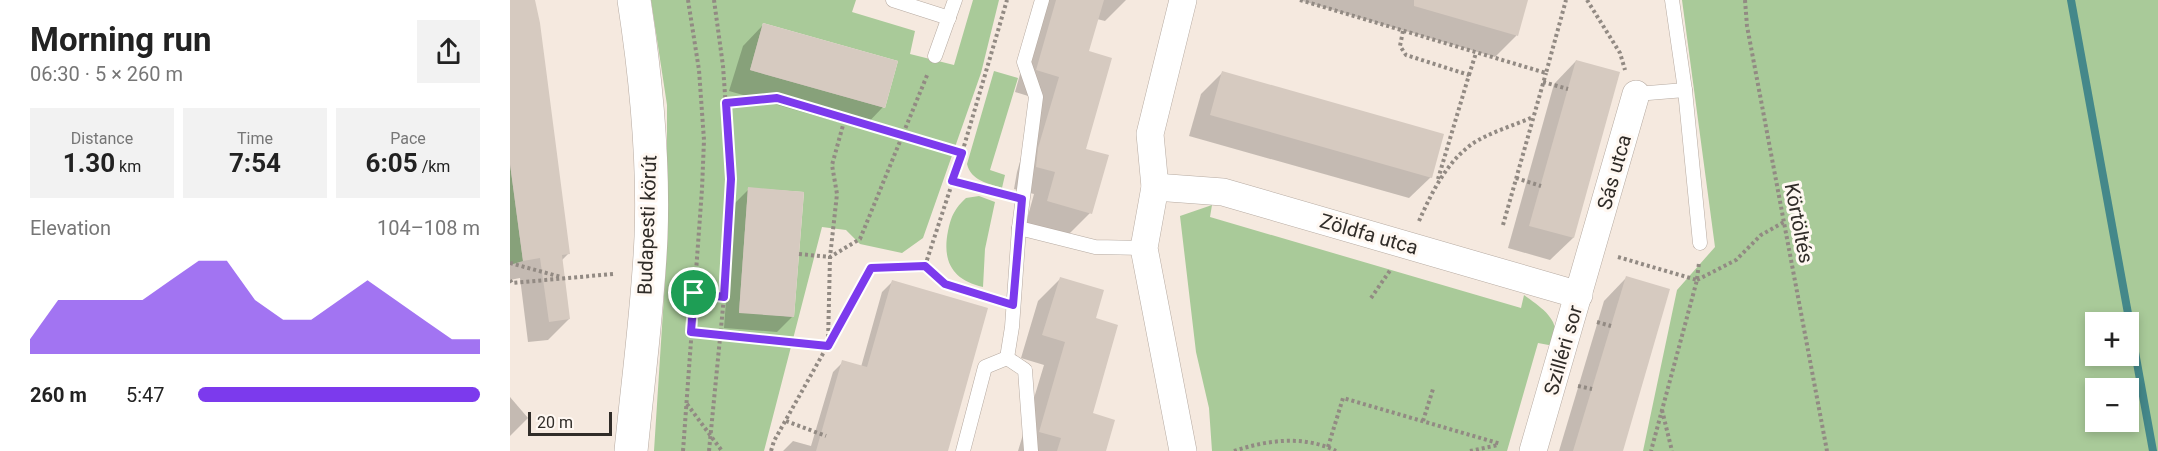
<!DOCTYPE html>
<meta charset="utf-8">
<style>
body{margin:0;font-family:Roboto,sans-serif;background:#f2f2f2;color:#222;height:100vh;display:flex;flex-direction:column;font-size:22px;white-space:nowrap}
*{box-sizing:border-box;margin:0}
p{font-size:20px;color:#767676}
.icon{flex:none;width:33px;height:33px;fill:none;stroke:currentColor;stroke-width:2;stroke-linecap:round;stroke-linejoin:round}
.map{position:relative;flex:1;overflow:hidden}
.panel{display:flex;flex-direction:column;background:#fff;width:510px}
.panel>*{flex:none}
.buttons{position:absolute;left:1575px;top:312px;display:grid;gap:12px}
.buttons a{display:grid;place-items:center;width:54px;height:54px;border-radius:0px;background:#fff;box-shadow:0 3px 9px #0003;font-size:30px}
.scale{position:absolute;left:18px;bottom:15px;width:84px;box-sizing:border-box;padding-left:6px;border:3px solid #302c28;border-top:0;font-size:16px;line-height:21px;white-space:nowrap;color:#302c28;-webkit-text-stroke:4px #fff8f2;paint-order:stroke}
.pin{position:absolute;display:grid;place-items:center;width:51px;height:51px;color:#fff;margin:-26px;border:3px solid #fff;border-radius:50%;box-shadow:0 2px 6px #0007}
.round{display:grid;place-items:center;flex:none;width:63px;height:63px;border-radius:0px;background:#f2f2f2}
.headline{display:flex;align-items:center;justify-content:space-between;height:102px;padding:0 30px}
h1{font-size:33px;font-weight:700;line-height:45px}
.metrics{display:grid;grid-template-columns:repeat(3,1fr);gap:9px;height:102px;padding:6px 30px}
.metrics div{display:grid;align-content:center;border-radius:0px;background:#f2f2f2;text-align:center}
.metrics b{font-size:26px;font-weight:700}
.metrics small{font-size:16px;font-weight:400}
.metrics p{font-size:16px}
.chart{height:168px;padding:12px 30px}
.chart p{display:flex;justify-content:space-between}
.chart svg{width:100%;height:108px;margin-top:6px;fill:#7c3aed;opacity:.7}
ul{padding:0 30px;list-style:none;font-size:20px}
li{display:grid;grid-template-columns:96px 72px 1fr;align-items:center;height:45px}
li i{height:15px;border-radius:8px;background:#7c3aed}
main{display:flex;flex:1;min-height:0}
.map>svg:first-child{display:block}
.green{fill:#a9ca99;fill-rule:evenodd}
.shadow{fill:#0003}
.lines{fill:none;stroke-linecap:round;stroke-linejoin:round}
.stream{stroke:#44888a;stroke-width:8}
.building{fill:#d6cac0}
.service-casing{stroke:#b6aaa1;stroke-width:15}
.minor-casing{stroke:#b6aaa1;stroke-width:28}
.tertiary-casing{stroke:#b6aaa1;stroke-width:34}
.path{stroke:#928a83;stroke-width:4;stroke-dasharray:3 3;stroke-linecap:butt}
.service{stroke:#fff;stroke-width:14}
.minor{stroke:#fff;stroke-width:27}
.tertiary{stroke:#fff;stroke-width:33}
.route-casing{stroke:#fff;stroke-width:12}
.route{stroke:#7c3aed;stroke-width:8}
.labels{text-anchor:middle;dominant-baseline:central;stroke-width:6;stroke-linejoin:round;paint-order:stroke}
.street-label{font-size:20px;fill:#302c28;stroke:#fff8f2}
</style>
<main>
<section class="panel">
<div class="headline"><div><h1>Morning run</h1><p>06:30 · 5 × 260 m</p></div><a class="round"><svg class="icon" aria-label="share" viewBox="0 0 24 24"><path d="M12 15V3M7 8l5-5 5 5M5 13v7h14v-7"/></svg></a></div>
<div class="metrics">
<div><p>Distance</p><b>1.30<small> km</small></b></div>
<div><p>Time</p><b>7:54</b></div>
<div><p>Pace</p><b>6:05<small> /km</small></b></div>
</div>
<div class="chart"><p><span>Elevation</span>104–108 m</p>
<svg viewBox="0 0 160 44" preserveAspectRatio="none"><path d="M0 44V38L10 22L20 22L30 22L40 22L50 14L60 6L70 6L80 22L90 30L100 30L110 22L120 14L130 22L140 30L150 38L160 38V44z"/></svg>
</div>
<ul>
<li><b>260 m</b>5:47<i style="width:100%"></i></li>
</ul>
</section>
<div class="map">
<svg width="1648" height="451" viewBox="0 0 1648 451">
<rect width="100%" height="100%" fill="#f5e9df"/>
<g class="green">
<path d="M141 0H346L342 12 405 31 400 54 444 65 463 0H489L471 73 413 238 392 253 350 244 336 230 312 227 254 451H144L157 249V105ZM253 23 388 61 375 108 240 70ZM238 188 294 192 284 317 229 312Z"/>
<path d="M1172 0H1648V451H1133L1167 290 1205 247ZM1586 322H1618V356H1586ZM1618 388V422H1586V388Z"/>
<path d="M484 71 508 78 480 170 495 175 492 188C478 183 461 181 457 164Z"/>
<polygon points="0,164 13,261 0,265"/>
<path d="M469 196 485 202 475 249 473 287C442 280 432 261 438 231 441 216 445 208 456 198Z"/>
<path d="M702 205 700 217 1011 308 1014 295C1033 309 1052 320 1044 346L1028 343 997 451H702L699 408 686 352 670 216Z"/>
</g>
<g class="shadow">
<polygon points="0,0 24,0 58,254 51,261 59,319 38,340 18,342 10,278 0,280"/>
<polygon points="531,0 616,0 595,21 587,19 577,52 574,150 580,213 558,235 516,223 524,194 504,189 507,172 528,99 505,92"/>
<polygon points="789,0 1017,0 1006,36 985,57"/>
<polygon points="254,24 373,107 352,129 219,91 233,46"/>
<polygon points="1066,61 1108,73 1063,238 1040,260 998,248 1044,84"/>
<polygon points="712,73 921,177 899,198 679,136 691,94"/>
<polygon points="239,189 283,316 267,332 214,328 223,205"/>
<polygon points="1116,278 1112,451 1049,451 1094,301"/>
<polygon points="550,279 584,319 581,414 594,451 508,451 534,365 511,358 528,301"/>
<polygon points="382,282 436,451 273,451 283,441 301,446 323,372 333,362 351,367 372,292"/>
<polygon points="0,397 18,418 0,436"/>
</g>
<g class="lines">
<polyline class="stream" points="1561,0 1643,451"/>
</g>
<g class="building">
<polygon points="0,0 25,0 30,23 60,254 52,255 60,319 39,322 30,258 13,261 0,164"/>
<polygon points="546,0 594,0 579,51 602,58 576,149 599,155 582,214 537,201 545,172 526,167 528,148 549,77 526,70"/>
<polygon points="904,0 1018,0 1008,36 904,6"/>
<polygon points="253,23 388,61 375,108 240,70"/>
<polygon points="1066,60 1110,72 1064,238 1019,226"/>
<polygon points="712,71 934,134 922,178 700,115"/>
<polygon points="238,187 294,192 284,317 229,313"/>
<polygon points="1116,276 1160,289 1113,451 1063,451"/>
<polygon points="550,277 594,290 586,318 608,325 583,413 605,420 596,451 547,451 551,438 529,432 555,342 532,335"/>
<polygon points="382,280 478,308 438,451 306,451 332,360 357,367"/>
</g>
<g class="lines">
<defs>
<g id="service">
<polyline points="383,0 439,18"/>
<polyline points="1162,0 1175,90 1190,243"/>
<polyline points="425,56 445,0"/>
<polyline points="1126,94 1175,90"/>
<polyline points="509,228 585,247 634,248"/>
<polyline points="497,358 502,327 509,228 526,97 514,62 532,0"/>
<polyline points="453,451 475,367 497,358 515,370 521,451"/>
</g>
<g id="minor">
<polyline points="645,187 713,192 1069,295"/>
<polyline points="673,451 634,248 645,187 640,134 673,0"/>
<polyline points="1023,451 1126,94"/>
</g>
<path id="tertiary" d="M121 451C128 380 138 308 141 237 144 158 136 78 124 0"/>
</defs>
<use href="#service" class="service-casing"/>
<use href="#minor" class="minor-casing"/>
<use href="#tertiary" class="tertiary-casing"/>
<g class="path">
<polyline points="790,0 1036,73 1056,0"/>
<polyline points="1077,0 1110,53 1115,70"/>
<polyline points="1235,0 1237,26 1317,451"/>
<polyline points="893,31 890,46 896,55 959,75 928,179"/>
<polyline points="959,75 966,53"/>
<polyline points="1033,82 1058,89"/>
<polyline points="216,103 267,98 452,153"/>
<polyline points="1006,178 1031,186"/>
<polyline points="443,181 494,194"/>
<path d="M909 221C922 192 936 163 962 144 978 133 1005 125 1023 117"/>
<polyline points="993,225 1036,73"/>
<polyline points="289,254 320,257 350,239 418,73"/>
<polyline points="1108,257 1187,280 1141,451"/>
<polyline points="0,263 51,277"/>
<polyline points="415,266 452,153 497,0"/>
<polyline points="1187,279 1189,263"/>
<polyline points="0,280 2,283 103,274"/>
<polyline points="1187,280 1226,260 1251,235 1274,222"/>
<polyline points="167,291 214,297"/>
<polyline points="861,298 881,269"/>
<polyline points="1087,322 1101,326"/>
<polyline points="181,332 318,346"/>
<polyline points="318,343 320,257 327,194 322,165 335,118"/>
<polyline points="1068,386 1082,389"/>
<polyline points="177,404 212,451"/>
<polyline points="1152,410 1162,451"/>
<polyline points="276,421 316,436"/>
<polyline points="913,421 923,389"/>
<polyline points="818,447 833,398 991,444"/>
<polyline points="173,451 192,189 194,140 189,70 178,0"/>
<polyline points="199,451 214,297 221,179 213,66 204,0"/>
<polyline points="261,451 264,441 361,268 415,266 435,284 485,300"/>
<path d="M724 451C757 440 794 435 826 451"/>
<polyline points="960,451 988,445"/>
</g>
<use href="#service" class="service"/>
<use href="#minor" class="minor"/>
<use href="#tertiary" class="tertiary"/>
</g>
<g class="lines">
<defs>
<polygon id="route" points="267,98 452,153 442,181 512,199 503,305 435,284 415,266 361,268 318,346 181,332 184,293 214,297 221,179 216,103"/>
</defs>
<use href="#route" class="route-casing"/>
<use href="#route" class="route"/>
</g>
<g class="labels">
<g class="street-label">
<text transform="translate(1104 172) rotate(-74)">Sás utca</text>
<text transform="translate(1289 223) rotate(79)">Körtöltés</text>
<text transform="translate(137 225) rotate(-88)">Budapesti körút</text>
<text transform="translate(859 234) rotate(16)">Zöldfa utca</text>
<text transform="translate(1053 350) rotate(-74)">Szilléri sor</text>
</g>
</g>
</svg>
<div class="buttons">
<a>+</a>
<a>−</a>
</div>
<div class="scale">20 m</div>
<div class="pin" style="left:184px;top:293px;background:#1e9e55"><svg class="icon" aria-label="arrive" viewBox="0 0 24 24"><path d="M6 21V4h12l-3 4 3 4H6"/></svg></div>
</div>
</main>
